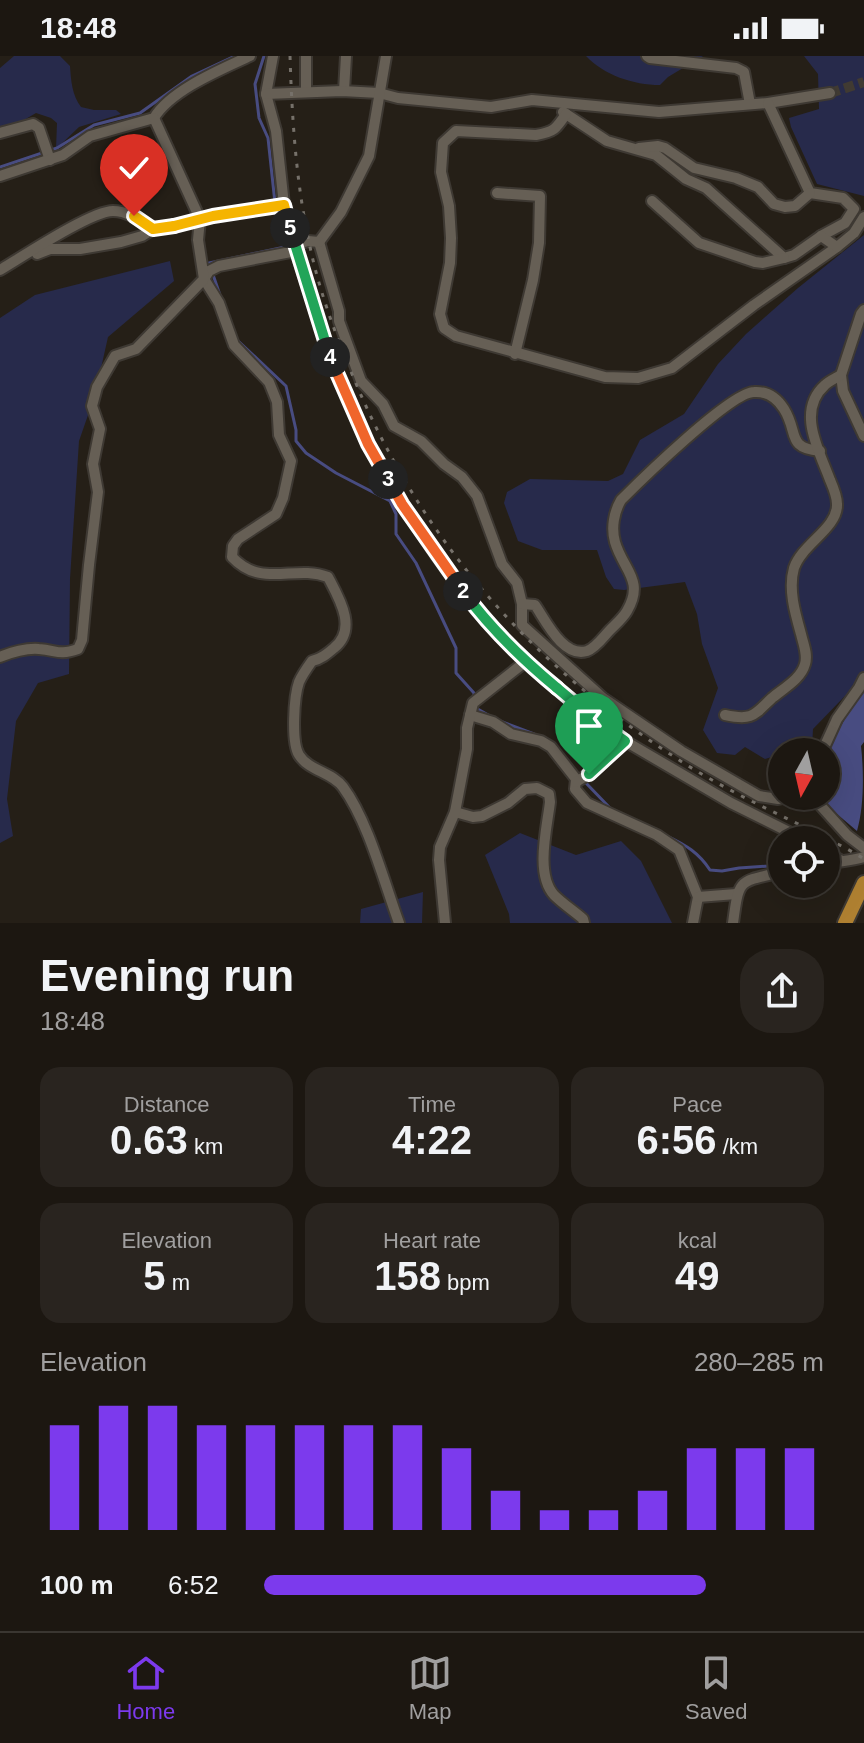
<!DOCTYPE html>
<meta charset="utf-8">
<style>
body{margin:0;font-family:Helvetica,sans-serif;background:#29241f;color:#f1f3f6;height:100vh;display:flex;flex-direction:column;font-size:30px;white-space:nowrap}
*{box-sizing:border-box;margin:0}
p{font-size:26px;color:#a09f9f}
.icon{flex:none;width:44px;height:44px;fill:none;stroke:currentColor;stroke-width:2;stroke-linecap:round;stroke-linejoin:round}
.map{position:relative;height:867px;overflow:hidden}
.drawer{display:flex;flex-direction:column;background:#1c1711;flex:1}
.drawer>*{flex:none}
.needle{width:52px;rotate:188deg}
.tools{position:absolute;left:768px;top:682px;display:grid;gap:16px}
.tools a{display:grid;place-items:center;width:72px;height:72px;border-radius:50%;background:#1c1711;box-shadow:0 8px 32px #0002,0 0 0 2px #3a3631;font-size:40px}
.pin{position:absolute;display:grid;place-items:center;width:68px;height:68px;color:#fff;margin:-82px -34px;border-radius:50% 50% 50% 0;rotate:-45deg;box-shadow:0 0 8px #0007}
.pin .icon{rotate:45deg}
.km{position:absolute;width:40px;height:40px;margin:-20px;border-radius:50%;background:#222;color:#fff;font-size:22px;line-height:40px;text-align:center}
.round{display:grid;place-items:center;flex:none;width:84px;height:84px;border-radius:32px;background:#29241f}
.head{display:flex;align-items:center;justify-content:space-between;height:136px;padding:0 40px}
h1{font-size:44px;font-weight:800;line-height:60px}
.metrics{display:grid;grid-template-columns:repeat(3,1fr);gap:12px;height:136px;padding:8px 40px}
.metrics div{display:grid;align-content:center;border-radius:20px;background:#29241f;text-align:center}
.metrics b{font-size:40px;font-weight:800}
.metrics small{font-size:22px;font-weight:400}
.metrics p{font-size:22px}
.chart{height:224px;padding:16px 40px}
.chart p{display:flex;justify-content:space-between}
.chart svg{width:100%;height:144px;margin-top:8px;stroke:#7c3aed;stroke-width:6}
ul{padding:0 40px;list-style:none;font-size:26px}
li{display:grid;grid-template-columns:128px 96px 1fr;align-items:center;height:60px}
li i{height:20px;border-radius:10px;background:#7c3aed}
.status{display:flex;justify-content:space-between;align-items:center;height:56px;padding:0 40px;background:#1c1711;direction:ltr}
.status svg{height:22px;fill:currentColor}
.menu{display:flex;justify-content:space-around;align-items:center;height:112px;border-top:2px solid #3a3631;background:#1c1711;font-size:22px;color:#a09f9f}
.menu a{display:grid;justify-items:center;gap:4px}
.menu .current{color:#7c3aed}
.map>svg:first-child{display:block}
.green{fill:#272a4b}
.water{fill:#484c81}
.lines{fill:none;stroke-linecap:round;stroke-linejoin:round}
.stream{stroke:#484c81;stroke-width:3}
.minor-tunnel{stroke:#403a32;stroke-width:10;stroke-dasharray:10 5;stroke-linecap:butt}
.minor-casing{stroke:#3e3933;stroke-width:14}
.highway-casing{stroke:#3e3933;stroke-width:18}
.minor{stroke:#665f55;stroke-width:10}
.highway{stroke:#af8031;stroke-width:14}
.rail{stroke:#76716a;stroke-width:3;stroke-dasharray:4 8;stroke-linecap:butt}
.split-1-casing{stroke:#fff;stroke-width:16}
.split-2-casing{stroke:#fff;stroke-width:16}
.split-3-casing{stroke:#fff;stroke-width:16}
.split-4-casing{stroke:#fff;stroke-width:16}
.split-5-casing{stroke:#fff;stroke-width:16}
.split-6-casing{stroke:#fff;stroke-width:16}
.split-7-casing{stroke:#fff;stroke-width:16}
.split-1{stroke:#22a559;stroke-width:10}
.split-2{stroke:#22a559;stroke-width:10}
.split-3{stroke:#f0652b;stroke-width:10}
.split-4{stroke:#f0652b;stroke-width:10}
.split-5{stroke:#22a559;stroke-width:10}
.split-6{stroke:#f5b400;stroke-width:10}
.split-7{stroke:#f5b400;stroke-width:10}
</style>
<div class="status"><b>18:48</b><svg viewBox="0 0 49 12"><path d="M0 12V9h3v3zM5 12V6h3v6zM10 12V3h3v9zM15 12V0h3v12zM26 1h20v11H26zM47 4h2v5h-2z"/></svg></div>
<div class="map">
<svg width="864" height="867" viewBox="0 0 864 867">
<rect width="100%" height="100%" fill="#251f17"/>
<g class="green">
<path d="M14 0H60L70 10C71 25 72 39 81 51L94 54H116L121 58 79 71 56 93 57 67 51 62 36 57 12 71 0 73V12Z"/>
<path d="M586 0H703L668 21 660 29C633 29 604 19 586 0Z"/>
<polygon points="804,0 864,0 864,140 817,128 791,71 789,62 819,53 818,18"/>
<polygon points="864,179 864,624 844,641 813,673 812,692 782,696 782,698 765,703 745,691 735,699 717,697 703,674 718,632 702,588 697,558 685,526 624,534 614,533 606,521 597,494 542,494 518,485 504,447 507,436 530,423 608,425 623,418 640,384 684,358 718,308 746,278 798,232"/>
<polygon points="170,205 174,225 108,281 95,339 79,385 70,523 69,618 38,627 16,665 7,743 13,780 0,787 0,262 35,239"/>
<polygon points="520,777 576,799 621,785 641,805 672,867 510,867 509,858 485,799"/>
<polygon points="423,836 422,867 360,867 361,853"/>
</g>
<path class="water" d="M864 635V686L861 690C864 717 864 751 857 775L830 752 822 740H826V696L850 654Z"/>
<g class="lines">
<g class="stream">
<polyline points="264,0 255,28 259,62 268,82 275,147"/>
<polyline points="0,111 57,92 94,69 140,57 192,20 235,0"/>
<polyline points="221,242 209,207 285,191 277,154"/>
<polyline points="236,283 286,330 296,374 296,385 306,397 336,417 390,445 396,458 396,478 416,507 456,592 456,617 474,637 474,641"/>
<polyline points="476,652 490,660"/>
<polyline points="500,665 534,678"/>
<polyline points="585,726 610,752"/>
<path d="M667 780C686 789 699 797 710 814L722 815 739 812 782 809"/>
<polyline points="790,784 790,783"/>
</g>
<polyline class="minor-tunnel" points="830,37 864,26"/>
<defs>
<g id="minor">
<polyline points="273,0 266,38 276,75 284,149 294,189 330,300 368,388 402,448 436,499 477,555 525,606 595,664 625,685 731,747 805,784"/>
<polyline points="306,0 306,36"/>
<polyline points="647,0 650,2 736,12 744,16 750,48"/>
<polyline points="344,35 346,0"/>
<polyline points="266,38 342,35 379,37 398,42 491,51 532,44 659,56 768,47 830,37"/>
<polyline points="563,56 607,85 656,99 686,123 706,132 784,202 794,199 821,180 845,167 854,153 843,142 810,137 768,47"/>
<path d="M566 58C556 73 554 76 536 79L456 75 443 87 441 116 449 150 451 182 450 207 440 258 444 272 456 280 605 321 638 322 672 312 754 249 837 191"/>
<polyline points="0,77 33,68 39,72 50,104"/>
<polyline points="639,92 658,90 665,92 694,112 736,122 758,131 774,148 785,151 795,150 810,137"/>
<path d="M0 120 63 99 90 80 154 62C171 34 220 14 250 0"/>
<polyline points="497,137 540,140 539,187 533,224 515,298"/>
<polyline points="652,145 699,187 755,206 763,207 784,202"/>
<polyline points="821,180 837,191 854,177 864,161"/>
<polyline points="319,186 339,255 339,265 361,325 383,348 394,370 421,385 444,408 462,421 477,440 502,508 517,527 522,548 522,569 603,642 681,695 759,740 778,743 793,740"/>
<polyline points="319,186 341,156 369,100 386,0"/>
<polyline points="294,189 308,185 319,186"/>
<path d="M296 195 219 210 209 215 204 223 219 247 234 289 269 326 277 346 279 379 291 405 283 442 276 458 238 483 233 490 232 501C262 533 294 508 328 521 339 542 358 573 334 592 327 598 321 603 312 605 307 612 302 619 299 626 294 640 291 686 299 699 309 715 332 716 343 731 368 765 384 826 399 867"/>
<polyline points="37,198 50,193 80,193 121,186 142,180 153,173"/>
<path d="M0 214C22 201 91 155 113 155 128 155 141 165 153 173L171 171 213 160 284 149"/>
<polyline points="864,254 861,258 841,319 843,335 864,380"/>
<path d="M522 548 535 549C546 565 563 602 587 595 596 592 604 580 610 574 616 568 623 562 627 555 645 524 623 514 615 486 611 472 614 456 621 444 641 424 731 336 754 336 768 335 777 342 784 353 799 377 786 392 820 395"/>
<path d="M0 601C11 596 27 592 39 593 57 594 58 600 78 593L82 584 89 509 98 436 93 408 100 373 92 350 97 331 115 300 136 293 204 223 198 184 200 163 154 62"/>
<polyline points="470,659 493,666 511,678 541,685 551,691 576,723 575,733 587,747 657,779 679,794 698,841 693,867"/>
<path d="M725 659C753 665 754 659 772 642 784 632 801 623 805 608 808 598 803 587 801 578 795 557 788 533 794 512 802 488 838 472 837 448 837 440 833 431 830 424 819 394 796 355 825 329 829 325 836 322 841 319"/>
<polyline points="822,696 837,663 859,632 864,622"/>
<polyline points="576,726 589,718 625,685"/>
<polyline points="812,740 847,779 864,792"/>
<path d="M455 756 473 761 482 760 508 747 525 733 537 732 549 738 550 746C547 772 535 818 554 839 563 848 574 855 583 863L584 867"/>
<polyline points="826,796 842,805"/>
<path d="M826 808C839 805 852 805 864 801"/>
<polyline points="698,841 736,838"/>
<polyline points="445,867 439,804 440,791 455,756 467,693 467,672 473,647 525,606"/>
<path d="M733 867C739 822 738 826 782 816"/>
</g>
<polyline id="highway" points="845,867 864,827"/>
</defs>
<use href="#minor" class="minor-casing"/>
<use href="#highway" class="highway-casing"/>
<use href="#minor" class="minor"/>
<use href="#highway" class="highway"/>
<path class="rail" d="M290 0C292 63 296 125 309 186 318 231 334 275 352 318 418 479 527 605 673 700 713 727 757 748 800 769 821 780 844 790 864 803"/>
</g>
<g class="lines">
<defs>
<polyline id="split-1" points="557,632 595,664 625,685 589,718"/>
<path id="split-2" d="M463 535C490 572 522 603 557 632"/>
<polyline id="split-3" points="388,423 402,448 463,535"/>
<polyline id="split-4" points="330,301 368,388 388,423"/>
<polyline id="split-5" points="290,172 330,301"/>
<polyline id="split-6" points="174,170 213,160 284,149 290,172"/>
<polyline id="split-7" points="134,160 153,173 174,170"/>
</defs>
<use href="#split-1" class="split-1-casing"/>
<use href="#split-2" class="split-2-casing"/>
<use href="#split-3" class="split-3-casing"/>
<use href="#split-4" class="split-4-casing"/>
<use href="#split-5" class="split-5-casing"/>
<use href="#split-6" class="split-6-casing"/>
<use href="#split-7" class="split-7-casing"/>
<use href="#split-1" class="split-1"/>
<use href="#split-2" class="split-2"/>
<use href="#split-3" class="split-3"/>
<use href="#split-4" class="split-4"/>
<use href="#split-5" class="split-5"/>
<use href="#split-6" class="split-6"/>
<use href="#split-7" class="split-7"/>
</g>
</svg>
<div class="tools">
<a><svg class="needle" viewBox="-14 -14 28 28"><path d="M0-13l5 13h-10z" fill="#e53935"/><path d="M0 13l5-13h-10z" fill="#a09f9f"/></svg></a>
<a><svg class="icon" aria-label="locate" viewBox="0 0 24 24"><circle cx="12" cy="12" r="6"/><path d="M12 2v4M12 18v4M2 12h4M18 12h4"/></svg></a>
</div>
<div class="pin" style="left:589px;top:718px;background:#1e9e55"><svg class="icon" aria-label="arrive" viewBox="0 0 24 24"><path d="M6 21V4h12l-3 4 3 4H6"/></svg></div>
<div class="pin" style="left:134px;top:160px;background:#d93025"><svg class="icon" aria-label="check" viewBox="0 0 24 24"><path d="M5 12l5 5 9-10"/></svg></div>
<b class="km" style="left:463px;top:535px">2</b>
<b class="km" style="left:388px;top:423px">3</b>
<b class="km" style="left:330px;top:301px">4</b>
<b class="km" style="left:290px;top:172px">5</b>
</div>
<section class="drawer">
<div class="head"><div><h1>Evening run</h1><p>18:48</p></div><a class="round"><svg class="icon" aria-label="share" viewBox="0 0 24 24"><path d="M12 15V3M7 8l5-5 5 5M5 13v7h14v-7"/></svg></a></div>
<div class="metrics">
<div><p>Distance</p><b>0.63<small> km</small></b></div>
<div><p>Time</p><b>4:22</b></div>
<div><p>Pace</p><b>6:56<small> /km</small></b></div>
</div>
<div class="metrics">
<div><p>Elevation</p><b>5<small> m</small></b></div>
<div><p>Heart rate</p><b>158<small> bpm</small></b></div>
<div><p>kcal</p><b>49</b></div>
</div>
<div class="chart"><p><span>Elevation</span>280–285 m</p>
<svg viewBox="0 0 160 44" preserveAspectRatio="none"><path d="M5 44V12M15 44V6M25 44V6M35 44V12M45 44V12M55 44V12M65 44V12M75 44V12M85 44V19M95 44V32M105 44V38M115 44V38M125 44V32M135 44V19M145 44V19M155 44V19"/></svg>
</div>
<ul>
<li><b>100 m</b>6:52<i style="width:79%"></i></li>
</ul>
</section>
<nav class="menu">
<a class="current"><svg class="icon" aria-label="home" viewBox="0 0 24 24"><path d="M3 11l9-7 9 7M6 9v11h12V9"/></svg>Home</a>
<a><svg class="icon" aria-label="map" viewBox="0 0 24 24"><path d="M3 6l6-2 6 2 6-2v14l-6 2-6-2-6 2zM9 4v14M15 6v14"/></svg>Map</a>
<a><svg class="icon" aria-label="saved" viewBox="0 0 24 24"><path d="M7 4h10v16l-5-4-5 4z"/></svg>Saved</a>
</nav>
